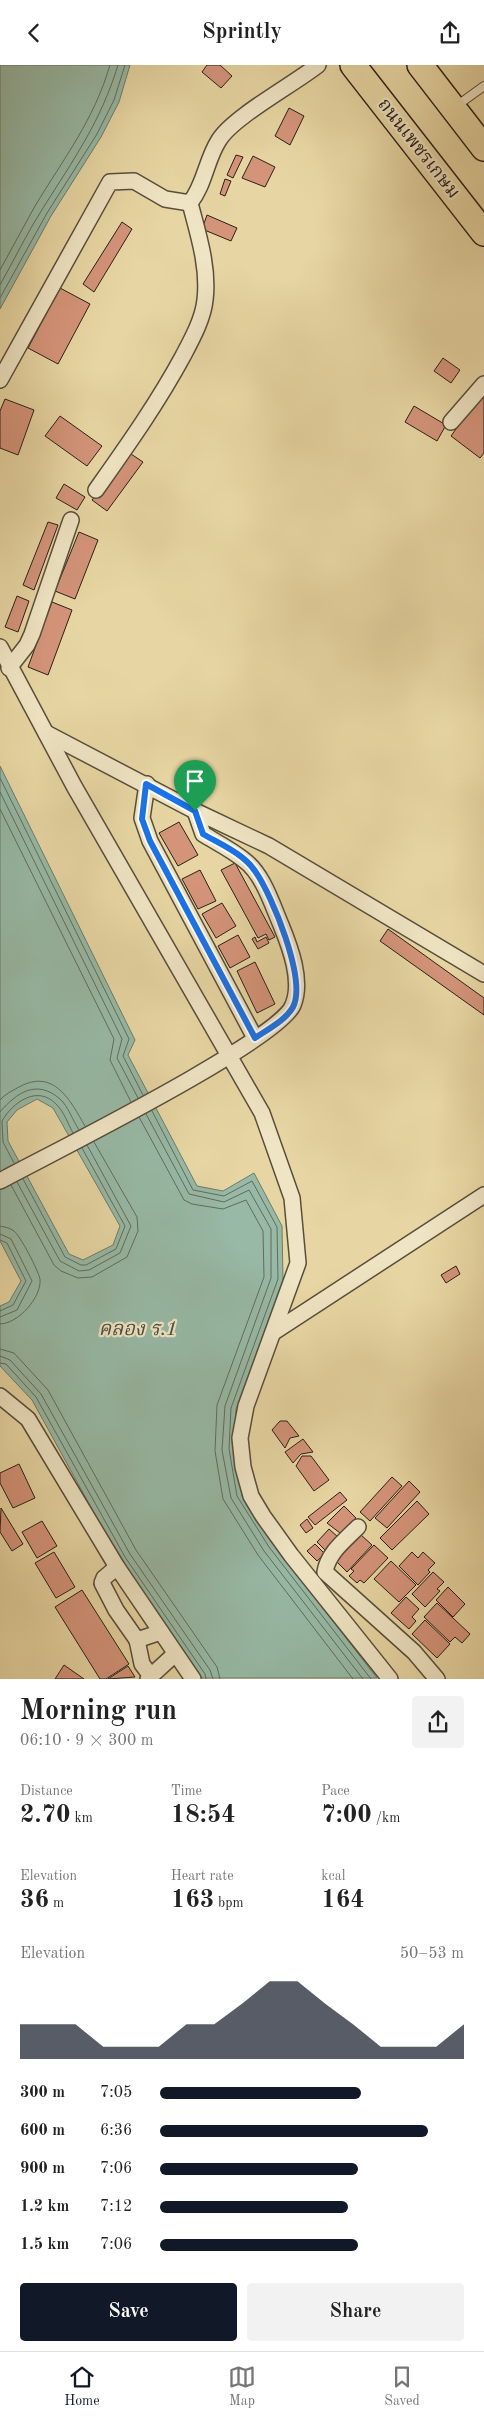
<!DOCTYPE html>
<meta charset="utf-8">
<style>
body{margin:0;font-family:"Old Standard TT","Noto Serif Thai",serif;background:#f2f2f2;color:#222;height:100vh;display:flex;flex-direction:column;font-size:19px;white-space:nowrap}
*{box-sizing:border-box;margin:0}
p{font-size:16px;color:#767676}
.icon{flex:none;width:28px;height:28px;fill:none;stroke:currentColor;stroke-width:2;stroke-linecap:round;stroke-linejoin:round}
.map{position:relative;height:1614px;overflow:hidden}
.details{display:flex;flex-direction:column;background:#fff;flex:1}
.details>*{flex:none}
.pin{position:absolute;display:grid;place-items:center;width:42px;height:42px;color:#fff;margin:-51px -21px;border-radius:50% 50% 50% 0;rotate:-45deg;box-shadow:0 0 5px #0007}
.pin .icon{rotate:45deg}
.round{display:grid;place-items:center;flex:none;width:52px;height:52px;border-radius:5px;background:#f2f2f2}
.headline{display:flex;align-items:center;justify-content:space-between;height:85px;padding:0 20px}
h1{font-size:28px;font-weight:700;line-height:38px}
.metrics{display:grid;grid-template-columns:repeat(3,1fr);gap:8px;height:85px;padding:5px 20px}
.metrics div{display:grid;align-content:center}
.metrics b{font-size:25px;font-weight:700}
.metrics small{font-size:14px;font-weight:400}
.metrics p{font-size:14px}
.chart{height:140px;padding:10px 20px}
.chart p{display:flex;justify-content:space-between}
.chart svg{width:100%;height:90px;margin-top:5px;fill:#111827;opacity:.7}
.primary-button{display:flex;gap:10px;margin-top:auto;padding:10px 20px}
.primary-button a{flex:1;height:58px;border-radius:5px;background:#111827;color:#fff;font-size:20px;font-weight:700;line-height:58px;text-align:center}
.primary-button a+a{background:#f2f2f2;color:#222}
ul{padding:0 20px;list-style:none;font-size:16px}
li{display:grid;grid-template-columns:80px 60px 1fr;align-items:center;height:38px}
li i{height:12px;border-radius:6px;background:#111827}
header{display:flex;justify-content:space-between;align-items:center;height:65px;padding:0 20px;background:#fff;font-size:22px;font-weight:700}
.tab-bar{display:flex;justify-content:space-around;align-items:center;height:70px;border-top:1px solid #e0e0e0;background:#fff;font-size:14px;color:#767676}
.tab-bar a{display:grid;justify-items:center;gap:2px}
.tab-bar .on{color:#111827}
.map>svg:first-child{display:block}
.water{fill:#97b9a5;stroke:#6b7c6d;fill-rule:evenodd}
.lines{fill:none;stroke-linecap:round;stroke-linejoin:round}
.shore{stroke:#606c5e;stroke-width:1}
.building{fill:#d4947a;stroke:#2a2018}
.service-casing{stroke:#594e3b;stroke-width:10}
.minor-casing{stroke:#594e3b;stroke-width:18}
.trunk-casing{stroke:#2a2018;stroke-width:28}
.service{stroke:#efe4c3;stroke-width:8}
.minor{stroke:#efe4c3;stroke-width:15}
.trunk{stroke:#e7d6a3;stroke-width:25}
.route-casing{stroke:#fff;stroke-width:10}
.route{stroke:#1a73e8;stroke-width:6}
.labels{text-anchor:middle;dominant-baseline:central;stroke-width:4.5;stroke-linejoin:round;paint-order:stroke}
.street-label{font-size:19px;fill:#2a2018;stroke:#efe4c3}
.water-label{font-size:20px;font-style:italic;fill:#4b4e42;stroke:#efe4c3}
</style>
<header><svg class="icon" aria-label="back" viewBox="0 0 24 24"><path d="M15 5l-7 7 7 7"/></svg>Sprintly<svg class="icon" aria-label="share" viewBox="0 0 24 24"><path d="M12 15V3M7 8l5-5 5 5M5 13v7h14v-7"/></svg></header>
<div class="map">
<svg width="484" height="1614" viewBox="0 0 484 1614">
<rect width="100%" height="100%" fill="#e7d6a3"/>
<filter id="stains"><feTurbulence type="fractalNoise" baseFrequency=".004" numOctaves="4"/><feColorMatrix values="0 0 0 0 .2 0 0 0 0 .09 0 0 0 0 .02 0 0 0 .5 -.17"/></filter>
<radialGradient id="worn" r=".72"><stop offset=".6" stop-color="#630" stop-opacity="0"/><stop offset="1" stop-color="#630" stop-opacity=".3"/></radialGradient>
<g class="water">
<polygon points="0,0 130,0 119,37 101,72 51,151 0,244"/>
<path d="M0 701 135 975 128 990 197 1121 223 1126 254 1108 282 1161 283 1215 236 1344 234 1384 242 1431 273 1479 377 1613H202L120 1495 32 1335 0 1301V1241L9 1237 21 1216 0 1176ZM37 1034 53 1043 120 1161 113 1180 83 1195 69 1189 8 1076 7 1057 17 1045Z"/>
</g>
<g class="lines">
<g class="shore">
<path d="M0 205C12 184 23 162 35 141 64 93 94 55 110 0"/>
<path d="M0 220C14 195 27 168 43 143 74 94 101 56 118 0"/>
<polyline points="0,233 47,148 97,69 114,35 125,0"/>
<polyline points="0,713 129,974 123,991 143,1030"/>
<polyline points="0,727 122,974 117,993 138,1033"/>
<polyline points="0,744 114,974 110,995 131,1037"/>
<path d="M0 1035C5 1029 12 1026 19 1022 54 1003 70 1035 85 1061"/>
<polyline points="152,1046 193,1125 224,1131 252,1116 277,1162 278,1214 231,1343 229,1384 237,1431 269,1482 371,1614"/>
<path d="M0 1047C17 1027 37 1014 60 1034 68 1041 73 1056 79 1065"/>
<polyline points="146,1049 189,1129 224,1137 249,1125 271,1164 271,1213 225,1341 222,1385 231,1433 264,1486 363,1614"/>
<polyline points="139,1052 184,1135 192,1139 223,1144 246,1135 263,1166 264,1212 217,1340 215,1386 223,1434 258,1490 353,1614"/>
<path d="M14 1098 3 1077 2 1056C13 1037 38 1019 57 1040 64 1047 68 1059 73 1068"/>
<polyline points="23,1114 65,1192 81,1200 86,1200 116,1184 125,1161 82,1083"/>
<polyline points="17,1117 60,1196 79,1206 89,1205 120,1188 131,1161 87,1080"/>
<polyline points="11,1120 54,1200 61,1206 78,1213 92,1212 127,1192 138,1166 137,1152 94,1077"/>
<path d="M0 1161C5 1162 10 1163 14 1166 21 1172 38 1205 40 1214 42 1232 18 1259 0 1259"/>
<polyline points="0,1169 11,1174 32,1216 17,1245 0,1252"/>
<polyline points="0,1175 7,1178 26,1216 13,1240 0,1246"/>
<polyline points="0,1284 14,1288 48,1325 136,1485 217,1602 220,1614"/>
<polyline points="0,1291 10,1295 41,1329 130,1489 210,1605 213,1614"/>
<polyline points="0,1298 6,1299 36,1332 125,1492 205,1609 206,1614"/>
</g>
</g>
<g class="building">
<polygon points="207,0 220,0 232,11 221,23 202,7"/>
<polygon points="289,43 304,51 290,80 275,71"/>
<polygon points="236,90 243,92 233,113 227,110"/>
<polygon points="253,91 275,102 265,122 242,113"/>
<polygon points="225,114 231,116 225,131 220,129"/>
<polygon points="207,150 237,163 231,176 202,164"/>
<polygon points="122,157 132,164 94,227 83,219"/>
<polygon points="60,223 90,239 58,299 28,283"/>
<polygon points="443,293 460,305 451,318 434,306"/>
<polygon points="484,325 484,388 480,393 451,371"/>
<polygon points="5,334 34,345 18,390 0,383 0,346"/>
<polygon points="414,341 446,360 437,376 405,357"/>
<polygon points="60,351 102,381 87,401 45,371"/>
<polygon points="128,387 143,397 107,446 92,435"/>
<polygon points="64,419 85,432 77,445 56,433"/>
<polygon points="48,457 58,460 34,525 23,520"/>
<polygon points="79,467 98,475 75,534 55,526"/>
<polygon points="17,531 29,536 18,567 5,562"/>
<polygon points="52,537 72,545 48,610 28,602"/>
<polygon points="179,757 198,790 178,801 159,768"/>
<polygon points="235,798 275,872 269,875 266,869 258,873 221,805"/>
<polygon points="200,805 216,836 198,844 182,814"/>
<polygon points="222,838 236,861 216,873 202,849"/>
<polygon points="388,864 484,933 484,950 380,876"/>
<polygon points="238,870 250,892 230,903 218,881"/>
<polygon points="255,872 257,877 266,872 269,878 258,884 252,874"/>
<polygon points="255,897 275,939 257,948 237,906"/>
<polygon points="456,1201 460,1209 446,1218 441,1210"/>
<polygon points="280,1356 287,1356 299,1371 290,1373 285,1383 272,1365"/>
<polygon points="303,1374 313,1387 301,1389 293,1398 285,1387"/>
<polygon points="302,1391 311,1391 329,1415 314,1426 296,1401"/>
<polygon points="19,1399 35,1433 13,1443 0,1418 0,1408"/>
<polygon points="392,1412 402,1421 370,1456 360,1447"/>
<polygon points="409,1416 420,1427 387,1463 375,1453"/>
<polygon points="340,1427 347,1435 315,1460 308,1452"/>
<polygon points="417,1436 429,1449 392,1485 380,1473"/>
<polygon points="344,1441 356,1453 340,1468 327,1458"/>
<polygon points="1,1443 23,1479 12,1486 0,1467"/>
<polygon points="307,1454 313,1463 306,1468 300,1460"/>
<polygon points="42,1456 57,1481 37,1493 22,1467"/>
<polygon points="329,1464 338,1472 326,1486 317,1477"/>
<polygon points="360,1469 372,1480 347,1507 335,1495"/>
<polygon points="315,1479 325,1489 317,1496 307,1486"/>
<polygon points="374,1480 388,1493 364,1518 360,1515 357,1518 349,1511 354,1506 351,1504"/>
<polygon points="54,1487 75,1522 56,1533 35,1498"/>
<polygon points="412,1487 418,1493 423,1487 435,1498 428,1505 430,1507 418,1520 399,1501"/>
<polygon points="391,1496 416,1520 399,1537 374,1514"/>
<polygon points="433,1507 444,1517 437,1524 440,1526 425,1542 412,1529"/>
<polygon points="448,1522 465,1539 453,1552 436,1535"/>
<polygon points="82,1525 129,1599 106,1614 100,1614 55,1542"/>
<polygon points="406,1532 419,1544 412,1552 416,1556 409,1564 391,1548"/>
<polygon points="437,1538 470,1569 462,1578 455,1572 450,1577 424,1552"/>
<polygon points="425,1555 450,1579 437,1593 412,1569"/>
<polygon points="64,1600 84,1614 55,1614"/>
<polygon points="128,1601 135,1612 108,1614"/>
</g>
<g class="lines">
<defs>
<polyline id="service" points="455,42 484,21"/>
<g id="minor">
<path d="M0 315 110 117 134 116 165 134 190 138C205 119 206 95 219 75 233 52 294 19 318 0"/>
<polyline points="451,357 484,319"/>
<path d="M96 425C127 381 157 339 183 291 192 274 203 254 205 235 209 202 198 169 190 138"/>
<polyline points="0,582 74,721 262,1048 292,1133 298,1198 246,1341 240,1373 243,1402 251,1431 263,1451 291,1490 390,1614"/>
<polyline points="9,603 27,580 32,569 71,455"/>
<polyline points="46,668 195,746 269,781 484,909"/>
<polyline points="147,719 142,753 150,776 255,973"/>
<path d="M0 1116C46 1091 280 975 293 940 303 916 290 882 281 860 272 839 263 809 244 795 232 785 216 777 203 769L195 746"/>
<polyline points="274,1267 484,1130"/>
<polyline points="0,1331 28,1354 117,1502 193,1614"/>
<path d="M358 1462C344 1476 328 1488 325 1507L414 1587 437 1614"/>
<polyline points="117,1502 104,1513 102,1518 116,1545 137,1575 161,1567"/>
<polyline points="137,1575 142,1599 151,1611 148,1614"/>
<polyline points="151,1611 175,1589"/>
</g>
<g id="trunk">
<polyline points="353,0 484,168"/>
<polyline points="420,0 484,83"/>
</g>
</defs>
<use href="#service" class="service-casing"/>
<use href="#minor" class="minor-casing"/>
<use href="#trunk" class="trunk-casing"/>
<use href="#service" class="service"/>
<use href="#minor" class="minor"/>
<use href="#trunk" class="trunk"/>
</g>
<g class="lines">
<defs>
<path id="route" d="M146 719 195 746 203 769C220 779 244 789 255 806 272 830 307 915 293 942 286 955 267 965 255 973L150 776 142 754Z"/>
</defs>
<use href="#route" class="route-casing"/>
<use href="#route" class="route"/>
</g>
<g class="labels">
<g class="street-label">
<text transform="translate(418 84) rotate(52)">ถนนเพชรเกษม</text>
</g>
<g class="water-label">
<text x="138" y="1265">คลอง ร.1</text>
</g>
</g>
<rect width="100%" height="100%" filter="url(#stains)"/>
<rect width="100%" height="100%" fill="url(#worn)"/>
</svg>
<div class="pin" style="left:195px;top:746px;background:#1e9e55"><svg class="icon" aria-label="arrive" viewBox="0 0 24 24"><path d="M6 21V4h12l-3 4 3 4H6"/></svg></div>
</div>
<section class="details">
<div class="headline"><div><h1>Morning run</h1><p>06:10 · 9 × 300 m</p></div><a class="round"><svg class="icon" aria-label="share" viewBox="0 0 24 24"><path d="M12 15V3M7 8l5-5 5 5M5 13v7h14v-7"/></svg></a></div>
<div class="metrics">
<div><p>Distance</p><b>2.70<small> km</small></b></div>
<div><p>Time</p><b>18:54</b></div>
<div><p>Pace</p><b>7:00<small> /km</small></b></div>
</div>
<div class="metrics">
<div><p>Elevation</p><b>36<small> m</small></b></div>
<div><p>Heart rate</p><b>163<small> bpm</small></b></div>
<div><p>kcal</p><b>164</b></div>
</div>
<div class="chart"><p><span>Elevation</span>50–53 m</p>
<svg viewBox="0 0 160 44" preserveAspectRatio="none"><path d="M0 44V27L10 27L20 27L30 38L40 38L50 38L60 27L70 27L80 17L90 6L100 6L110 17L120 27L130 38L140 38L150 38L160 27V44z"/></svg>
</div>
<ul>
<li><b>300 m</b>7:05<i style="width:66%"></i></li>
<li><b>600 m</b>6:36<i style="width:88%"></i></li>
<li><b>900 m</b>7:06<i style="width:65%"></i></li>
<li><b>1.2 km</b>7:12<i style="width:62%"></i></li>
<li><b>1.5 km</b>7:06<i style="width:65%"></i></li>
</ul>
<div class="primary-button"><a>Save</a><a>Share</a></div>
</section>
<nav class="tab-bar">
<a class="on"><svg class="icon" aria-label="home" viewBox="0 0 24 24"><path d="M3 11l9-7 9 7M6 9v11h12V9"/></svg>Home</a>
<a><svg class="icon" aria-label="map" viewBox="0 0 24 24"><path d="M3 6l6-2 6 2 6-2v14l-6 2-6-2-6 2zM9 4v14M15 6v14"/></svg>Map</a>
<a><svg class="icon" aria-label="saved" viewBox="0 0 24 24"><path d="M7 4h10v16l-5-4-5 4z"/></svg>Saved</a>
</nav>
